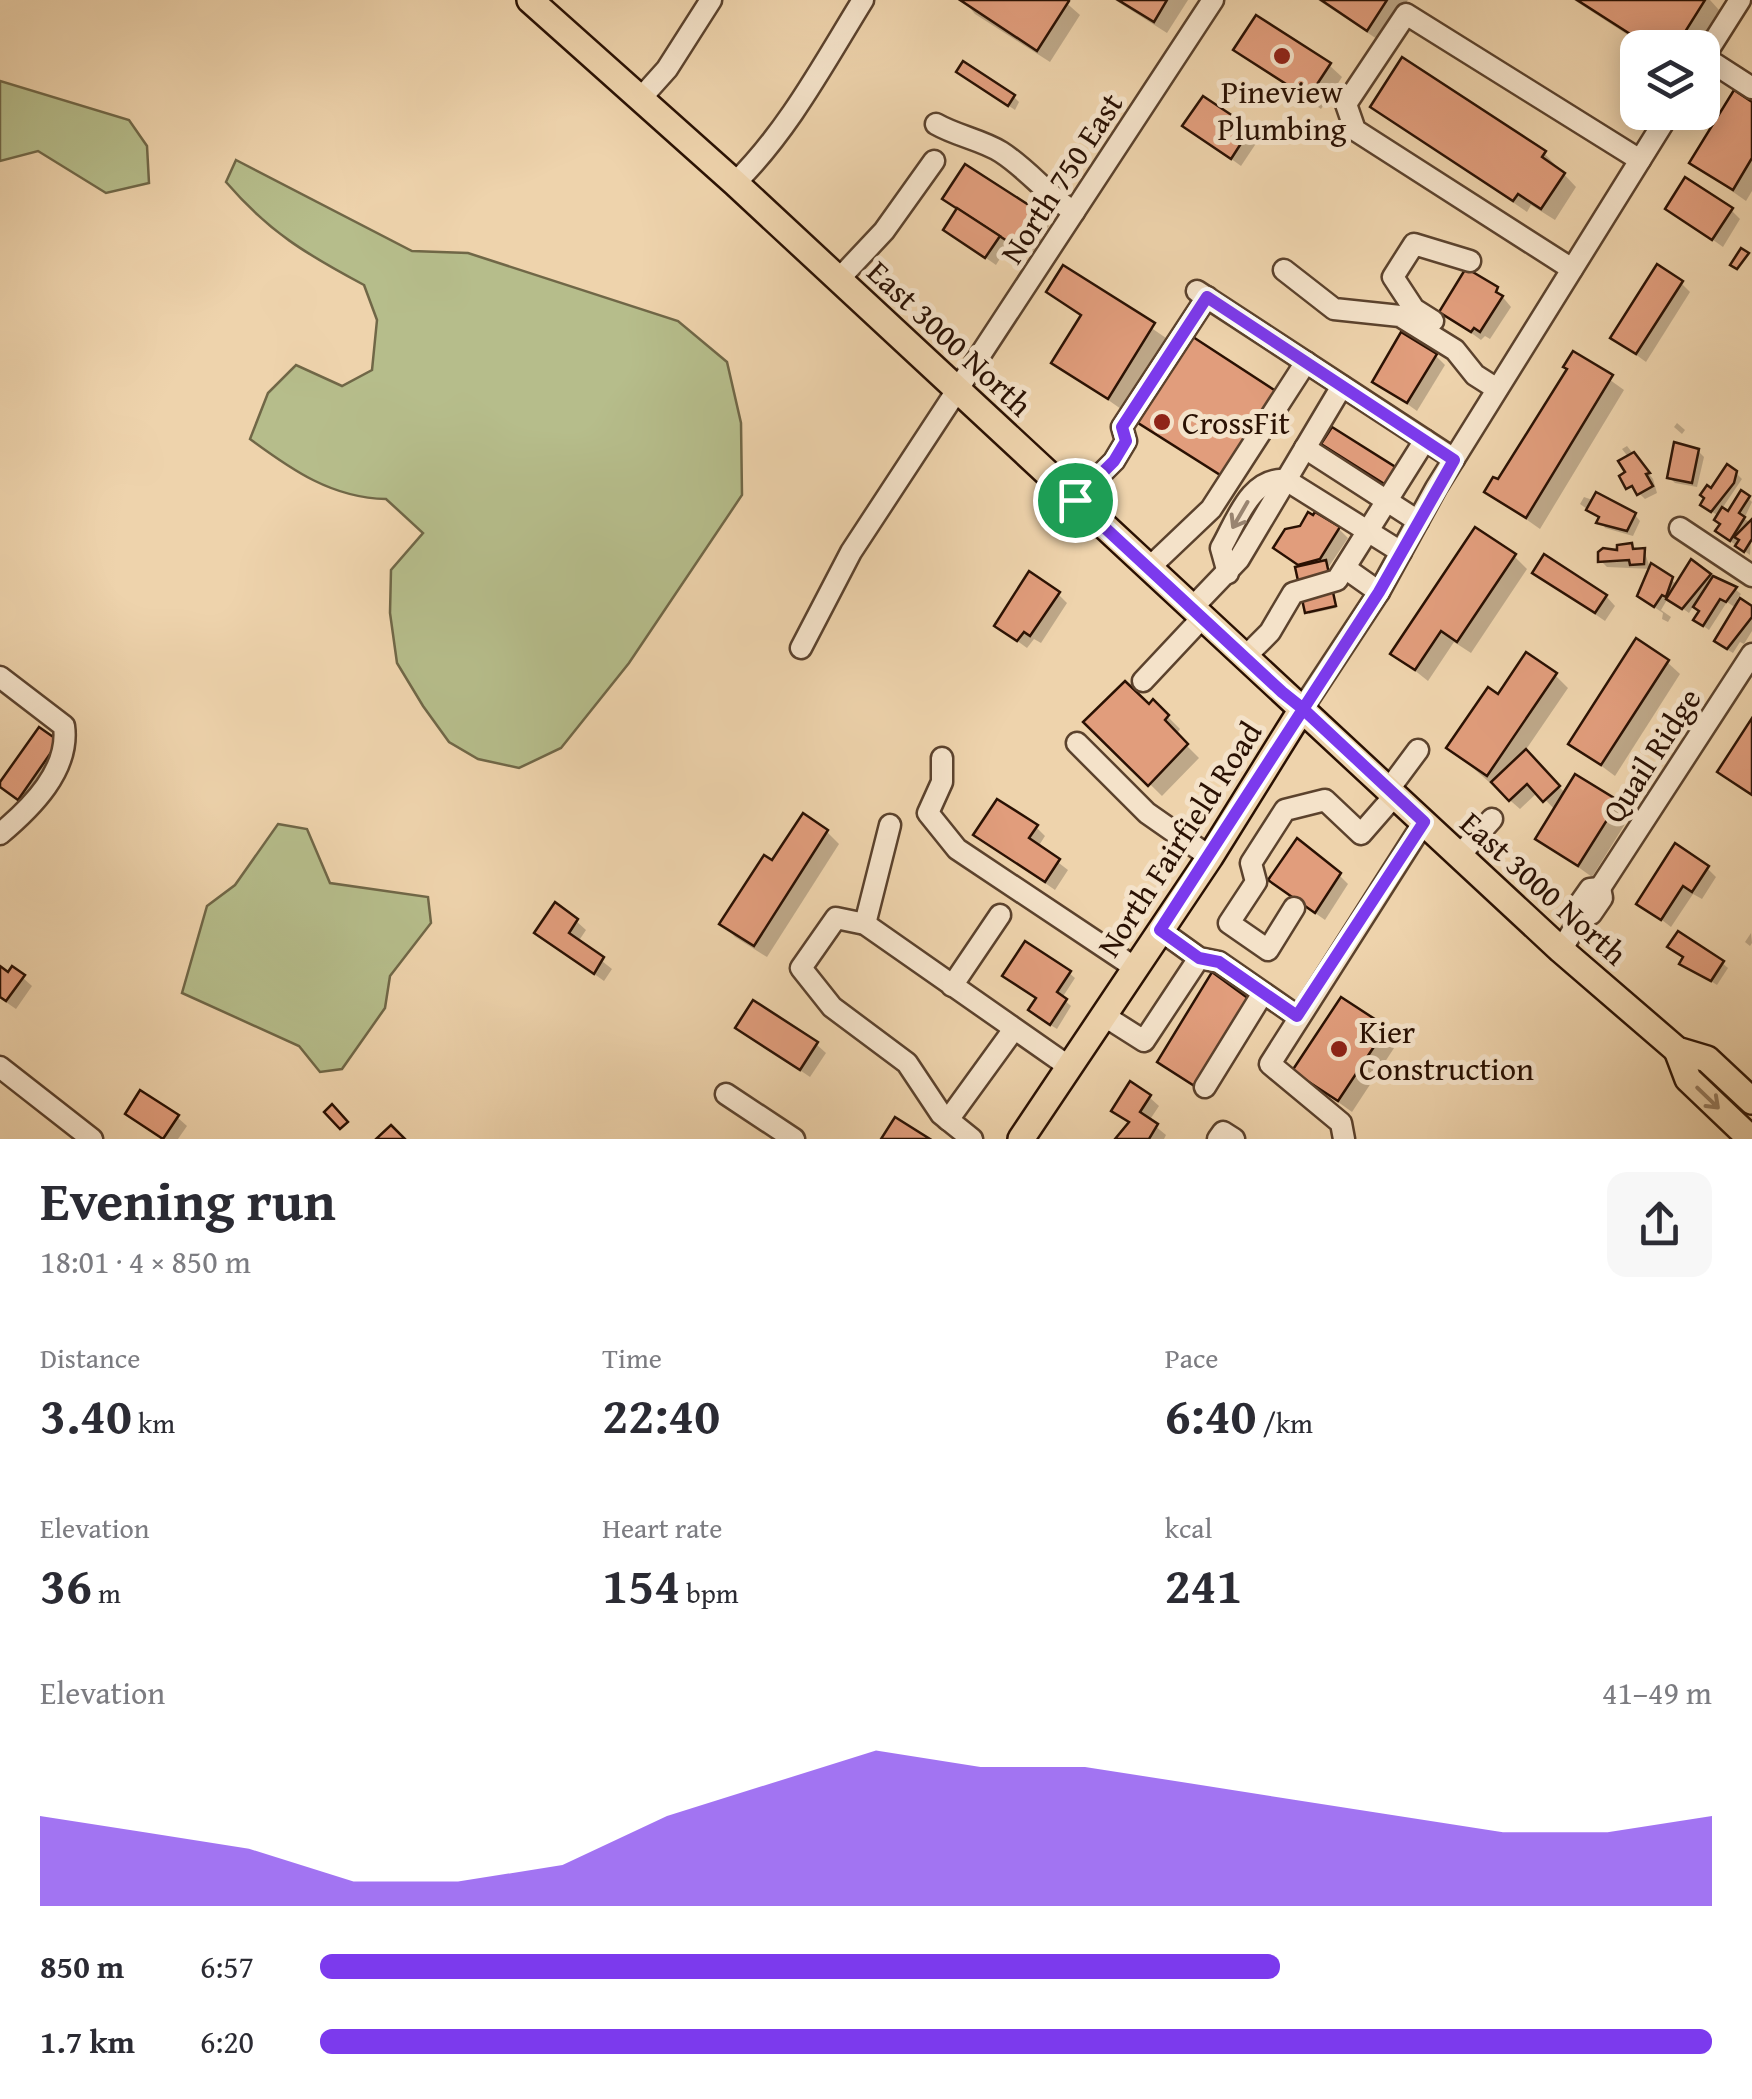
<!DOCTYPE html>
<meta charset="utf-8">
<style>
body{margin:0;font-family:"Gentium Book Plus",serif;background:#f7f7f7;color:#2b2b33;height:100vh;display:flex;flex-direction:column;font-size:38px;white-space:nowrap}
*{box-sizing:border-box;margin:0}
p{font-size:32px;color:#7c7c81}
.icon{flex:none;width:55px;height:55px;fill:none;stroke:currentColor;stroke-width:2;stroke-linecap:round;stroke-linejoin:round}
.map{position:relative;height:1139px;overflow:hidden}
.sheet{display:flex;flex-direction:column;background:#fff;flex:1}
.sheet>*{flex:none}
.buttons{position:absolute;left:1620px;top:30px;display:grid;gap:20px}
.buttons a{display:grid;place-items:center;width:100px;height:100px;border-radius:20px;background:#fff;box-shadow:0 5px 25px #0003;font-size:50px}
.pin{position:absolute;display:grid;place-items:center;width:85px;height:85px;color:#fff;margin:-42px;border:5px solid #fff;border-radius:50%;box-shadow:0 2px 10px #0007}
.round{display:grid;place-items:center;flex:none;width:105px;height:105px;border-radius:20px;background:#f7f7f7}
.summary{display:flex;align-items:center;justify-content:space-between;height:170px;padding:0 40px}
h1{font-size:55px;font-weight:700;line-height:75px}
.stats{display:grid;grid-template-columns:repeat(3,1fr);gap:15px;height:170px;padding:10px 40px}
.stats div{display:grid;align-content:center}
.stats b{font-size:50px;font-weight:700}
.stats small{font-size:28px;font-weight:400}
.stats p{font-size:28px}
.chart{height:280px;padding:20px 40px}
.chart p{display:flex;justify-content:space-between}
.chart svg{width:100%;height:180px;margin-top:10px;fill:#7c3aed;opacity:.7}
ul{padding:0 40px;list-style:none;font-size:32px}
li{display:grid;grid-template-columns:160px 120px 1fr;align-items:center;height:75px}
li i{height:25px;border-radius:12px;background:#7c3aed}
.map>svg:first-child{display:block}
.green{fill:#b6bd8b;stroke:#706747;stroke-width:2.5}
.shadow{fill:#0003}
.building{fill:#e19d7c;stroke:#2a1103;stroke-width:2.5}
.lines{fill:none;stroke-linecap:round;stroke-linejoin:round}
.minor-casing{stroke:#5b422d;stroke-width:25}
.major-casing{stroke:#2a1103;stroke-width:30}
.minor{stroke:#f4e2c9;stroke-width:20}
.major{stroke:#eed3ac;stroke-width:25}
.oneway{stroke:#998470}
.oneway2{stroke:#967c60}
.route-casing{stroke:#fff;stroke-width:20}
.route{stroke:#7c3aed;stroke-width:12}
.poi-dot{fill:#8f2418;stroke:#f4e2c9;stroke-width:4}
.labels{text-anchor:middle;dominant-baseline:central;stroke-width:10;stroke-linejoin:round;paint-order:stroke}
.poi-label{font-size:32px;fill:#2a1103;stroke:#f4e2c9;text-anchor:start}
.street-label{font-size:32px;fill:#2a1103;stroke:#f4e2c9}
</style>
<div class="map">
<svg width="1752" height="1139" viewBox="0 0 1752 1139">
<rect width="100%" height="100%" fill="#eed3ac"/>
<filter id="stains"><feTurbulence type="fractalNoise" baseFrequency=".002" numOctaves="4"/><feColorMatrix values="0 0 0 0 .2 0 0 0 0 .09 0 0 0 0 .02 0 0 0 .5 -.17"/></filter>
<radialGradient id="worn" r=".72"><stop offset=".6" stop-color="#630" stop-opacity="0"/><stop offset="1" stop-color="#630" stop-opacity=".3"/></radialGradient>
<g class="green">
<polygon points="0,81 129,120 147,146 149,183 106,193 38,151 0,161"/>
<path d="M236 160 412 251 468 253 678 321 727 362 741 423 742 495 629 663 561 748 519 768 478 759 449 742 423 706 397 663 390 613 391 570 423 533 386 499C332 498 292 470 250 439L268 393 296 365 342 386 372 370 377 320 364 285C306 254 269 232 226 182Z"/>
<polygon points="278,824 307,829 330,883 428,897 431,923 390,976 385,1008 342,1069 320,1072 299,1046 182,993 207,906 235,885"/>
</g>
<g class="shadow">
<polygon points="963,0 1063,0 1080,15 1050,62 975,14"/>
<polygon points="1115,0 1188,0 1167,33"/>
<polygon points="1318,0 1408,0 1380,41"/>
<polygon points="1574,0 1710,0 1719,10 1695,48 1648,48"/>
<polygon points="1237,50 1329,65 1342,77 1321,109"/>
<polygon points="965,77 1014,97 1019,102 1015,110"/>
<polygon points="1752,104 1752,191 1746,201 1692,163"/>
<polygon points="1373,107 1544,153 1576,187 1555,220 1531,205 1527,212"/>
<polygon points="1186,126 1250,130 1259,139 1241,166"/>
<polygon points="945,199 1037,213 1049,226 1029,257 1009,244 996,265 946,230 958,211"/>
<polygon points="1668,208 1731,210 1740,219 1723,247"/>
<polygon points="1064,268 1166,338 1121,409 1054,362 1082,318 1049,292"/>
<polygon points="1681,283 1690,292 1646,362 1613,338"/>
<polygon points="1496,289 1511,307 1490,339 1485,336 1481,340 1442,312"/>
<polygon points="1574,354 1624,390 1540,529 1487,492 1498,483 1569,369"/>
<polygon points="1436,356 1445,365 1417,411 1375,381"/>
<polygon points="1278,395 1291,407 1238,489 1138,421"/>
<polygon points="1677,423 1685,430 1682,434 1674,427"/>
<polygon points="1627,446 1653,479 1657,493 1645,499 1622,477 1628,473 1629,458 1622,449"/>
<polygon points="1698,451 1704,457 1697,487 1675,483 1669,477"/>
<polygon points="1736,473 1742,479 1721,510 1728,514 1748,498 1752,502 1744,519 1752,523 1750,555 1723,536 1719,516 1709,510 1712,491"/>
<polygon points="1584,497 1635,515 1640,521 1633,536 1605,528 1601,519 1580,504"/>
<polygon points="1236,514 1253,528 1239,549 1228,541"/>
<polygon points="1339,529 1348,538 1328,568 1336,608 1309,614 1302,568 1276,548"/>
<polygon points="1631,546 1644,550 1649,565 1678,585 1692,563 1735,589 1741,594 1737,599 1752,609 1752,631 1744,644 1740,642 1733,653 1723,647 1736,608 1727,602 1709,630 1702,625 1701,612 1694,605 1689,613 1668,598 1661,610 1671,617 1668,622 1662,619 1663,613 1645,601 1652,569 1607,567 1601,561 1618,547"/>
<polygon points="1514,556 1527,569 1471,653 1454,642 1428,681 1394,654"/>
<polygon points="1535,573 1606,596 1615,606 1605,621"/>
<polygon points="1058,594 1067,603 1041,643 1034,639 1027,648 997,626"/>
<polygon points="1667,662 1680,674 1615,776 1572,744"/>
<polygon points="1555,675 1568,688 1525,751 1566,794 1617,803 1630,816 1592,877 1538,838 1556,811 1538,792 1520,809 1450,748 1498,697"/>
<polygon points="1153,702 1180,729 1176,735 1199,758 1162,796 1087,722 1149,708"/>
<polygon points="58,743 29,807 10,794"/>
<polygon points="1036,827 1045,836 1038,847 1068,870 1055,890 976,835"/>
<polygon points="827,832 839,844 767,957 735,937 723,924 773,864"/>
<polygon points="1707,868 1716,877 1702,899 1693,894 1671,927 1640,903"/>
<polygon points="1339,875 1348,884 1325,920 1281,889"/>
<polygon points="576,921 586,930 578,942 612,969 604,981 537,933"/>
<polygon points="1751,933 1752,943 1750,946 1745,942"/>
<polygon points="1683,963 1722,963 1728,968 1717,985"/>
<polygon points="0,969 8,976 13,969 32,986 16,1009 0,998"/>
<polygon points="1069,973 1075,978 1062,998 1071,1006 1057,1029 1036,1016"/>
<polygon points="1260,1014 1209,1098 1160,1062"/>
<polygon points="738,1028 816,1044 826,1053 810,1077"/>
<polygon points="1385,1029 1398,1042 1352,1112 1295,1071"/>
<polygon points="1149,1097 1159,1106 1149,1121 1166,1135 1164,1139 1120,1139 1131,1124 1114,1110"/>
<polygon points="128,1114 177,1117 187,1126 178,1139 162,1139"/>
</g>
<g class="building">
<polygon points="960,0 1068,0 1069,1 1037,51"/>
<polygon points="1118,0 1167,0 1154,22"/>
<polygon points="1321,0 1387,0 1367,31"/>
<polygon points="1577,0 1705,0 1675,48 1652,48"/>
<polygon points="1256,15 1331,63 1308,98 1233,50"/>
<polygon points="1402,57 1546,151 1542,157 1565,173 1541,209 1518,194 1513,201 1370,107"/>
<polygon points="963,61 1015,95 1008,106 956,72"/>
<polygon points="1734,90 1752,102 1752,158 1733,190 1689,163"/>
<polygon points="1203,96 1251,128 1231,159 1182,126"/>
<polygon points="965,164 1038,211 1015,246 942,199"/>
<polygon points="1685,177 1733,208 1712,240 1665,209"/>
<polygon points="957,208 1000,236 985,258 943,230"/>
<polygon points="1741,248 1749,253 1737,269 1730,265"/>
<polygon points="1657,264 1683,281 1636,354 1610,338"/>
<polygon points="1063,265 1155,323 1108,399 1051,363 1081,315 1046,292"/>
<polygon points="1466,268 1498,287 1496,292 1503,296 1480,332 1474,328 1471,332 1439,312"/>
<polygon points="1401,332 1437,354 1407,403 1372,382"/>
<polygon points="1190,335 1279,393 1225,478 1135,421"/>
<polygon points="1573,351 1613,375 1526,518 1484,492 1493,477 1498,479 1567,369 1563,367"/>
<polygon points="1332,427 1397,468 1386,485 1321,444"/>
<polygon points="1674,442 1699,449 1692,483 1667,478"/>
<polygon points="1634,452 1650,473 1646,474 1653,486 1637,495 1632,486 1626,489 1619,476 1625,472 1618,461"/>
<polygon points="1727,464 1737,471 1734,483 1711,512 1700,505 1704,498 1700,495 1707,485 1711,488"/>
<polygon points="1741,490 1750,496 1739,513 1745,517 1730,541 1715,531 1720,524 1714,520 1722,507 1728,511"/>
<polygon points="1596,492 1636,513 1627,531 1596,523 1599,517 1586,510"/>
<polygon points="1308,512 1313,515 1315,512 1340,527 1320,559 1298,565 1273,548 1285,529 1300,526"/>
<polygon points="1752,519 1752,539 1744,552 1735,546 1739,540 1734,537"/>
<polygon points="1475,527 1516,554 1457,642 1441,631 1415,670 1390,654"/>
<polygon points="1632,543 1633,549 1645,548 1644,564 1630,565 1629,560 1598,562 1598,552 1603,548 1617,550 1617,545"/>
<polygon points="1544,554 1607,595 1595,613 1532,573"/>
<polygon points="1691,559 1711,574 1682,609 1666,599"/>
<polygon points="1326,560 1336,606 1305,613 1295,567"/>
<polygon points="1651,563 1673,577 1666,597 1662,595 1654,607 1637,596"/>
<polygon points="1029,571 1060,592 1030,636 1024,632 1017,641 994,626"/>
<polygon points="1713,576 1737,587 1726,602 1720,599 1703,626 1693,620 1699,611 1693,607"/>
<polygon points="1740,598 1752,606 1752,617 1727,649 1714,641"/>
<polygon points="1636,638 1669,660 1601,765 1568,744"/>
<polygon points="1526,652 1557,673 1487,776 1446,748 1488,687 1498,694"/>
<polygon points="1125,681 1149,704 1153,699 1169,715 1165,720 1188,744 1148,786 1083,722"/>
<polygon points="1752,718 1752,795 1717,772"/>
<polygon points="39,727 59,741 18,800 0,787 0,782"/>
<polygon points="1526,749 1560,786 1543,802 1527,784 1509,801 1491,782"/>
<polygon points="1575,774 1619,801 1578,866 1535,839"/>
<polygon points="997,799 1038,825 1029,838 1060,859 1045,882 973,835"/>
<polygon points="803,813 828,830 754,946 719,924 764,855 772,860"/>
<polygon points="1297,838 1341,873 1315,913 1268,880"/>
<polygon points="1675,843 1709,866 1692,892 1683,886 1661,920 1636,904"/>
<polygon points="555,902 578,919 569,933 604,957 594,974 534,933"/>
<polygon points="1678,931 1724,961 1711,981 1679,964 1683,957 1667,947"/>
<polygon points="1025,941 1071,971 1057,992 1067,999 1050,1025 1028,1010 1036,998 1002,976"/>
<polygon points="0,966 8,972 12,966 25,975 6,1001 0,997"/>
<polygon points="1212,972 1249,999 1196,1087 1157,1062"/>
<polygon points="1341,997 1387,1027 1338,1101 1292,1071"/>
<polygon points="753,1000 818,1042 800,1070 735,1028"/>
<polygon points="1130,1081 1151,1095 1140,1112 1158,1124 1149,1139 1115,1139 1129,1122 1111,1111"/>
<polygon points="140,1090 179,1115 163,1139 125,1114"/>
<polygon points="332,1104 348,1122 340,1129 324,1112"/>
<polygon points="895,1117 930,1139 881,1139"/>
<polygon points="391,1125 405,1139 376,1139"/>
</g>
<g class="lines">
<defs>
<g id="minor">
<polyline points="1704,57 1752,88"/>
<polyline points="1702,60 1740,0"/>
<polyline points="641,98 667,69 711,0"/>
<path d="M936 124C957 136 982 140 1001 152 1029 170 1047 195 1074 212"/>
<path d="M735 183C788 131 824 63 863 0"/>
<polyline points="1572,269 1355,130 1346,104 1406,14 1640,160"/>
<polyline points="1284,270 1334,309 1400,316 1455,350 1475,375 1497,389"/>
<polyline points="839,279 884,231 934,161"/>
<polyline points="1197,291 1454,459"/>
<polyline points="1433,321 1414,309 1393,277 1414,244 1470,261"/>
<polyline points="1305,448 1418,521"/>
<polyline points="1075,500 1114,461 1126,441 1122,427 1207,297"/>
<polyline points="1680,528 1752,576"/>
<polyline points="1150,567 1211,509 1306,362"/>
<polyline points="1345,568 1379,592"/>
<path d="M1228 573 1221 548C1237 520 1250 477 1286 480L1401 552"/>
<polyline points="1193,607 1239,559 1342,386"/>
<polyline points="801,648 851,552 1213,0"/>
<polyline points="1245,657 1270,632 1293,593 1337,580 1425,440"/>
<path d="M0 677 64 726C70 770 31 808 0 834"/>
<polyline points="1143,681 1203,617"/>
<polyline points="1302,709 1379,592 1436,488 1670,112"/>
<polyline points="1077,743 1147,813 1210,857"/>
<polyline points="942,758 942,782 928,813 957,849 1134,967"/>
<polyline points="1389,789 1418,750"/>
<polyline points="1459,856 1492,819"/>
<polyline points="1600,888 1752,654"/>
<polyline points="1294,908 1268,950 1229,923 1256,882 1251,863 1285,810 1325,800 1361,834 1395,795"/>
<polyline points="865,924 890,825"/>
<polyline points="1160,930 1199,958 1219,962 1297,1016"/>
<polyline points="1561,950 1582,916 1591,914 1602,898 1600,888 1590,889 1578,906 1582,916"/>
<polyline points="952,986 1000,915"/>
<polyline points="1103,1015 1144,1041 1199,958"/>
<polyline points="0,1067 92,1139"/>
<polyline points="1205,1087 1263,993"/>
<polyline points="726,1094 794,1139"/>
<polyline points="948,1120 1014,1029"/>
<polyline points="972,1139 941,1114 907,1063 832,1007 801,968 836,918 865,924 1068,1066"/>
<polyline points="1218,1139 1223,1132 1234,1139"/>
<polyline points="1344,1139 1341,1123 1270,1064 1424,822"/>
</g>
<g id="major">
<polyline points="530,0 735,183 1561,950 1677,1050 1707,1059 1752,1101"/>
<polyline points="1677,1050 1688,1079 1751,1139"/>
<polyline points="1021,1139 1210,857 1302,709"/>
</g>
</defs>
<use href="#minor" class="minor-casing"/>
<use href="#major" class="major-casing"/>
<use href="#minor" class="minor"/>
<use href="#major" class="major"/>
</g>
<defs><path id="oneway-shaft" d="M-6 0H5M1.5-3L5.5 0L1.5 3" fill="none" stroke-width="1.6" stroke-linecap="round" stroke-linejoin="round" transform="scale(2.5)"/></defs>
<use class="oneway" href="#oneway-shaft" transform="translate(1240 515) rotate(120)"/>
<use class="oneway2" href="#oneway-shaft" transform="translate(1708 1098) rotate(44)"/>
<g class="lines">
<defs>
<polyline id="route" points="1075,500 1282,692 1302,708 1424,822 1297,1016 1219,962 1199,958 1160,930 1379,592 1454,460 1207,297 1122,427 1126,441 1114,461 1075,500"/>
</defs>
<use href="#route" class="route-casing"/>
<use href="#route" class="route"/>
</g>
<g class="poi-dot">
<circle cx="1282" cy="56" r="10"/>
<circle cx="1162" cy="422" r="10"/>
<circle cx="1339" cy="1049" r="10"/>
</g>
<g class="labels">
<g class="poi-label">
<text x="1282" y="91" text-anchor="middle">Pineview<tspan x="1282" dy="37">Plumbing</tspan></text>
<text x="1182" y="422">CrossFit</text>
<text x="1359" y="1031">Kier<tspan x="1359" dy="37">Construction</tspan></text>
</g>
<g class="street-label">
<text transform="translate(1061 178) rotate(-57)">North 750 East</text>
<text transform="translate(950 338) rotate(43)">East 3000 North</text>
<text transform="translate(1651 755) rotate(-57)">Quail Ridge</text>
<text transform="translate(1179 839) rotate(-57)">North Fairfield Road</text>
<text transform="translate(1544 888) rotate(42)">East 3000 North</text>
</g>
</g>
<rect width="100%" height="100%" filter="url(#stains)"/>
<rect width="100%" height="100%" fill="url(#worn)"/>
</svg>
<div class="buttons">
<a><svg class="icon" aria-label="layers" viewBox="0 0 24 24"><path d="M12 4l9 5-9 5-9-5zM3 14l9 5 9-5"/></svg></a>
</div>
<div class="pin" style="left:1075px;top:500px;background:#1e9e55"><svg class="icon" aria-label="arrive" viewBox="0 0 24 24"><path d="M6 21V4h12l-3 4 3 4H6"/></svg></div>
</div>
<section class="sheet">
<div class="summary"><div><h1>Evening run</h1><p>18:01 · 4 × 850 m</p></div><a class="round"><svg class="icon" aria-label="share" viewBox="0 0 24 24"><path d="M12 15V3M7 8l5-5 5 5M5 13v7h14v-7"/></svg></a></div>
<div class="stats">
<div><p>Distance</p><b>3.40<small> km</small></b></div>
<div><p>Time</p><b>22:40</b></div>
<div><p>Pace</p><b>6:40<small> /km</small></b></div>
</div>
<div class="stats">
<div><p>Elevation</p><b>36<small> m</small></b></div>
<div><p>Heart rate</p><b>154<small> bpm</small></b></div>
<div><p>kcal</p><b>241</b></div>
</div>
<div class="chart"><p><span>Elevation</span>41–49 m</p>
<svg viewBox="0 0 160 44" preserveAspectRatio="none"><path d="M0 44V22L10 26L20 30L30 38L40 38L50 34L60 22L70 14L80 6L90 10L100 10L110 14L120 18L130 22L140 26L150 26L160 22V44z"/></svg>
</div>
<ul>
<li><b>850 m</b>6:57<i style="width:69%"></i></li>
<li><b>1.7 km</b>6:20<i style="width:100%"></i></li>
</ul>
</section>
